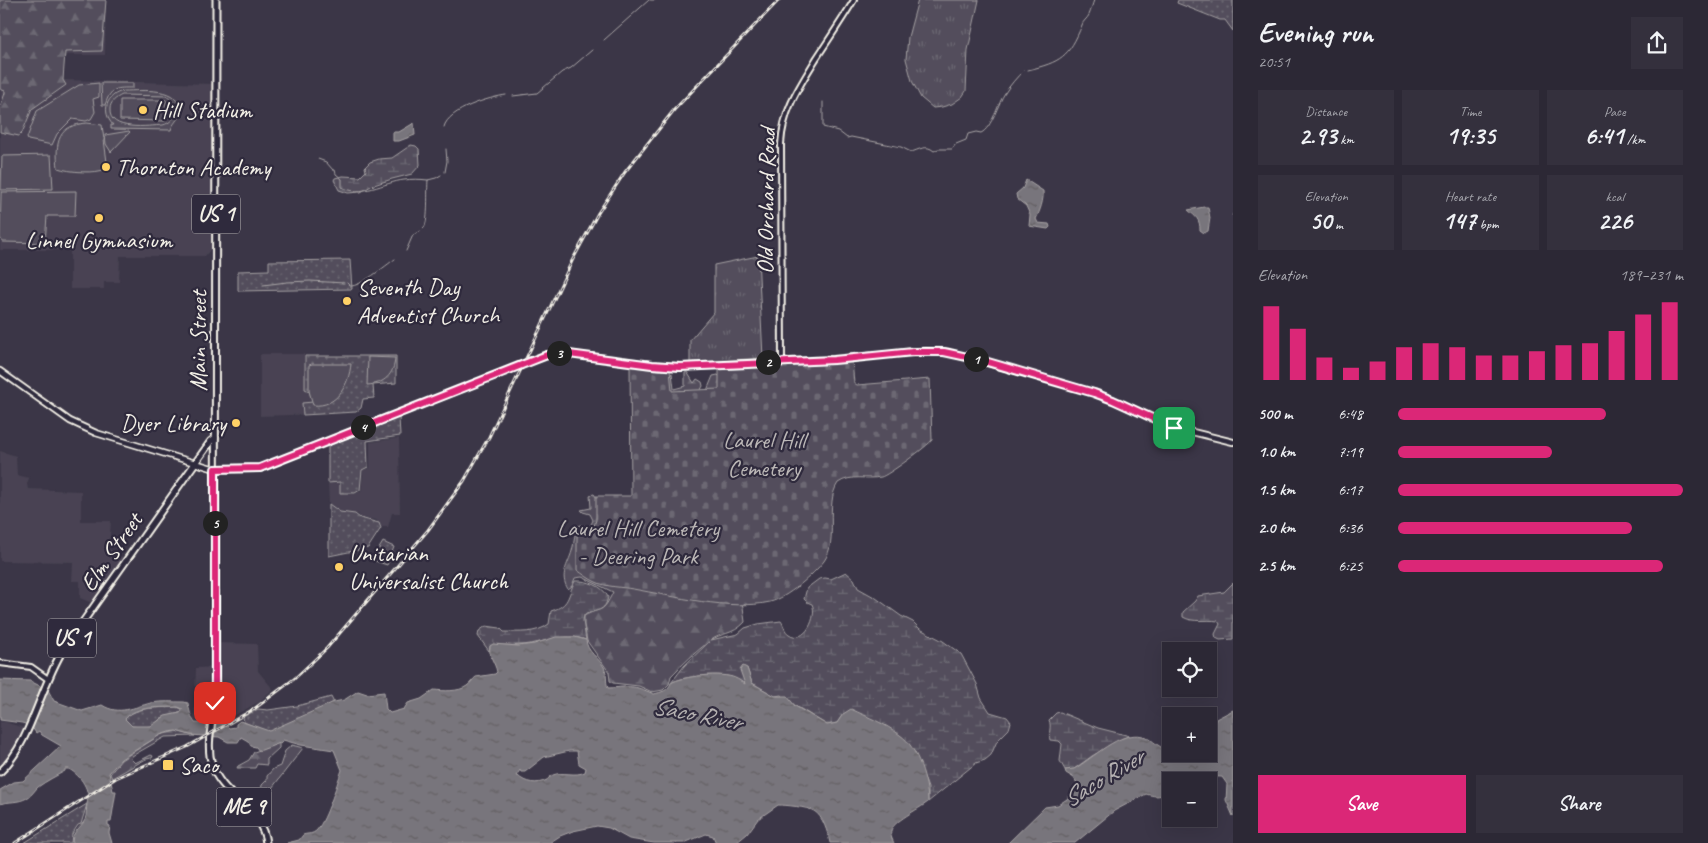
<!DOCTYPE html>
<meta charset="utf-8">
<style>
body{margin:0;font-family:Caveat,sans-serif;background:#34303d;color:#f1f3f6;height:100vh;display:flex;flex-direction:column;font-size:19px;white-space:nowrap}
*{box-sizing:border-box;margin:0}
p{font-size:16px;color:#a6a6ad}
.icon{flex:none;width:28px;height:28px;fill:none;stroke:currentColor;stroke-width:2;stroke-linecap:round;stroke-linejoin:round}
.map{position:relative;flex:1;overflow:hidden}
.details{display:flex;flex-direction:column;background:#2c2835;width:475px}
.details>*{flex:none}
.tools{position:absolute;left:1162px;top:642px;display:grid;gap:10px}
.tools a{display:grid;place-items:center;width:55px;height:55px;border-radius:0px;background:#2c2835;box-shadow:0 5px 20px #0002,0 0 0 1px #484450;font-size:25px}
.pin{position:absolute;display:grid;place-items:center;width:42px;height:42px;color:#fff;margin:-21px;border-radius:10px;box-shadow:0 2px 8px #0006}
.km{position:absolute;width:25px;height:25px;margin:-12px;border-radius:50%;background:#222;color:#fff;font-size:14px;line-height:25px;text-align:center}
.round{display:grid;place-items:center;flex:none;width:52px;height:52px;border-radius:0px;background:#34303d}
.overview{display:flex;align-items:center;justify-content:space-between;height:85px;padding:0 25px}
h1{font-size:28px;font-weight:800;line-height:38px}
.stats{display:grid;grid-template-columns:repeat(3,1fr);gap:8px;height:85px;padding:5px 25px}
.stats div{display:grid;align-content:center;border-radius:0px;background:#34303d;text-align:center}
.stats b{font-size:25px;font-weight:800}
.stats small{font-size:14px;font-weight:400}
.stats p{font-size:14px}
.chart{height:140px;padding:10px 25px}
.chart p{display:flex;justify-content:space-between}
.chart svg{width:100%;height:90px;margin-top:5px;stroke:#db2777;stroke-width:6}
.button{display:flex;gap:10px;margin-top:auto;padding:10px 25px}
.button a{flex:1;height:58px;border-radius:0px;background:#db2777;color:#fff;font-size:20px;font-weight:800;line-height:58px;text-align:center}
.button a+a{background:#34303d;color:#f1f3f6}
ul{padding:0 25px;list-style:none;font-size:16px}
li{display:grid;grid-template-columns:80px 60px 1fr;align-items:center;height:38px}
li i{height:12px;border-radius:6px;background:#db2777}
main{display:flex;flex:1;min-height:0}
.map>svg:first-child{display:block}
.built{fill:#484352}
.grass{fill:url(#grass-tufts);stroke:#a4a0a2}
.forest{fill:url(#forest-firs);stroke:#a4a0a2}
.wetland{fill:url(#wetland-marsh);stroke:#a4a0a2}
.cemetery{fill:url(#cemetery-stones);stroke:#a4a0a2}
.park{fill:url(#park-dots);stroke:#a4a0a2}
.pitch{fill:#534e5c;stroke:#a4a0a2;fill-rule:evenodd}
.water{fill:url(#water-ripples);stroke:#aaa6a7;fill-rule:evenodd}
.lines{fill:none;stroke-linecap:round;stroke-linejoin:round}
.stream{stroke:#aaa6a7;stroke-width:1}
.tertiary-casing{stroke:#f4f1e8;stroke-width:8}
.secondary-casing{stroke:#f4f1e8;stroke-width:8}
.primary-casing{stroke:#f4f1e8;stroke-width:9}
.tertiary{stroke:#2f2a3d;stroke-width:4}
.secondary{stroke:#2f2a3d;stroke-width:4.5}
.primary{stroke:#2f2a3d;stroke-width:5}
.rail-casing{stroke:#f4f1e8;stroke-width:3}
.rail{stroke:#2f2a3d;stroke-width:1;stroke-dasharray:4;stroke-linecap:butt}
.route-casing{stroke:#fff;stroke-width:10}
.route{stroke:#db2777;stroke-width:6}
.poi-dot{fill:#ffd166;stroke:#2f2a3d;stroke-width:2}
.labels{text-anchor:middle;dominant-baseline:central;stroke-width:4.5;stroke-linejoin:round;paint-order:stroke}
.shield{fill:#2f2a3d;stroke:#b9b5b5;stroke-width:1}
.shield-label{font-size:22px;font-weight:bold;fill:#f4f1e8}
.poi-label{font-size:24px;fill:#f4f1e8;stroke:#2f2a3d;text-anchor:start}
.street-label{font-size:24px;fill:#f4f1e8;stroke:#2f2a3d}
.park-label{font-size:24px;fill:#bcb8b7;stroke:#2f2a3d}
.water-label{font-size:25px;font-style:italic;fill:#b6b2b2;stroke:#2f2a3d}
</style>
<main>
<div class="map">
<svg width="1233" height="843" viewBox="0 0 1233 843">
<defs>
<pattern id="grass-tufts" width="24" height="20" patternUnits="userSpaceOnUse" patternTransform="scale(1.25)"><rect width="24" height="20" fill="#534e5c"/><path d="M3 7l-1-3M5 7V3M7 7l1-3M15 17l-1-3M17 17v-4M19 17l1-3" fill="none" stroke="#6c6873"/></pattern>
<pattern id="forest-firs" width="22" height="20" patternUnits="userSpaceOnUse" patternTransform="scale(1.25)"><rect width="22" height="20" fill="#534e5c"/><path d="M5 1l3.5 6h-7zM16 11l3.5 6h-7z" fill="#6c6873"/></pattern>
<pattern id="wetland-marsh" width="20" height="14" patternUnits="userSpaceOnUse" patternTransform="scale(1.25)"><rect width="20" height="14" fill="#534e5c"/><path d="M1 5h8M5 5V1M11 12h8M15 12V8" fill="none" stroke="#6c6873"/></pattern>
<pattern id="cemetery-stones" width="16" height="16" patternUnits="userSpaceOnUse" patternTransform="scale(1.25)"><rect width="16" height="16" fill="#534e5c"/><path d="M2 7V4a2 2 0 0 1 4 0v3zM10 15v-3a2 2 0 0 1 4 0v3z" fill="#6c6873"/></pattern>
<pattern id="park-dots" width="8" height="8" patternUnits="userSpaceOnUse" patternTransform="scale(1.25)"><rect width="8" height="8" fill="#534e5c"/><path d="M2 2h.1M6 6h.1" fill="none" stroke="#6c6873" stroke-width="1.8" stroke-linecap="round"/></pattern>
<pattern id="water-ripples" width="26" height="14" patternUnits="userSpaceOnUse" patternTransform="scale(1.25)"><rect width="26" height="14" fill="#78747b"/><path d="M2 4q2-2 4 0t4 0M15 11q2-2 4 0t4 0" fill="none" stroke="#636063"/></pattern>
</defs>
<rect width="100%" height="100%" fill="#3b3647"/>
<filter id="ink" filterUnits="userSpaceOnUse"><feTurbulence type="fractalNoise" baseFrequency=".02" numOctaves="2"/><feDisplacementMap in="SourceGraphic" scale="10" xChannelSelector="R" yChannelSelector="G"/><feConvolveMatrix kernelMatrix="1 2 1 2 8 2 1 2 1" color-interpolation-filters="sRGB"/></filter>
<g filter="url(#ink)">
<g class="built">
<polygon points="0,0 106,0 105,55 64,55 64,80 212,84 211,249 205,256 120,256 119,282 104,282 104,289 70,289 70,250 0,250"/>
<polygon points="262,354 304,354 305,389 309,391 314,408 321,414 260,416 260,355"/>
<polygon points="399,438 400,513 392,513 388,527 382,527 376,520 360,518 358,514 340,512 329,504 328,483 340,483 340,493 354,494 361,491 363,470 370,468 370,442"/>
<polygon points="0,451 16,456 17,475 29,478 27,484 28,489 81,491 81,521 111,521 109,549 124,558 92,603 80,598 80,581 72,581 73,562 0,561"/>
<polygon points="216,643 257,644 258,671 273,689 259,702 224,721 223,724 194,722 196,668 216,667"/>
<polygon points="0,722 5,722 24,728 13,753 0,767"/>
</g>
<g class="grass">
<polygon points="918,0 979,0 968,50 966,91 962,97 952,104 942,107 933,108 921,98 912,81 906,59 908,37"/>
<polygon points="758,256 763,358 690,363 690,340 714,312 714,265"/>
</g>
<g class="forest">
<polygon points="0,0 106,0 102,51 65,52 63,80 66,85 32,109 22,133 19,136 0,132 0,108 5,93 5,91 0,89"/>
<path d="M687 372 694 383 697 379 702 382 703 386 698 395H707L708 388 713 376 718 375 722 379 723 600 728 604 739 596 743 607 745 622C732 636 721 632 710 641 696 651 683 664 671 676L669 684 663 690 652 692 639 686 613 683 610 681 609 672 587 641 584 625V616C603 606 602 615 613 592L582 577 575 578 572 586 568 589C559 575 568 565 572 551 574 543 575 535 576 527L581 525 590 527 593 520 590 514 583 512 581 510 591 508 590 495 594 494 600 502 605 560 671 398 669 377 672 373 674 389 685 386V373Z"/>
<polygon points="176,731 195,736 165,737 132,756 131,759 135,763 151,755 153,756 152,758 146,759 112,778 110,774 121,760 160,735"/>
<polygon points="279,743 279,748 267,759 267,765 257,764 255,768 237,768 238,766 249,760 254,752"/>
<polygon points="292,745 303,748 272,788 261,791 262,785 267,780 267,776 273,769 280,766 285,751"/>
</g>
<g class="wetland">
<polygon points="411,145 416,146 419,149 420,165 412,174 392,179 371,186 361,192 348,193 339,190 334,180 335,178 343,176 360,177 366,171 365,167 370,162 379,159 392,158"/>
<path d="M846 572 854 579 858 588 876 598 901 616 913 622 920 629 943 641 961 654 977 684 981 698 990 712 1007 717 1011 722 1009 729 997 741 991 755 985 760 976 763 928 802V788L914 751 843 714 837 723 827 725 796 706 781 695 775 696 752 683 747 668 745 685C741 682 736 679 731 677 718 673 682 676 671 683L684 666 711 640 738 634 745 628 758 624 781 621C784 625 784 631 789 634 805 645 818 616 812 604L807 602 804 599 807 588 819 579 825 578 831 579Z"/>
<path d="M575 581C587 580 603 586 608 597 605 613 596 609 584 615L583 621 586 640C564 631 543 644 521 645 510 646 500 644 490 646L489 651 478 636 479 631 486 626 500 628 504 632C519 632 536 634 549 624L551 611C570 605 567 597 575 581Z"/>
<path d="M1233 583V639L1220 640 1216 638 1215 634 1220 624 1218 621C1206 619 1193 623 1183 617V612L1195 601 1198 596 1224 592Z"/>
<path d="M1060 712 1098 728 1130 736 1123 738 1092 756 1074 769 1065 770 1060 761 1062 744 1059 741 1050 740C1048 733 1052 727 1049 720L1056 713Z"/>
</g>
<path class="cemetery" d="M852 361 854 383 857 385 930 379 932 440C929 445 887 476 881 477 866 480 851 474 838 483 824 504 839 540 824 561 813 575 787 598 770 602 730 611 673 596 633 589 622 587 606 587 596 582 589 579 583 574 577 570V527L594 526 596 520V496H631L630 366 670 370 672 391 719 389V368Z"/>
<g class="park">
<polygon points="1178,0 1233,0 1233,31 1225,20 1220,20 1177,3"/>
<polygon points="350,260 352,289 238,291 238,271 269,270 269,261"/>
<polygon points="305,356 396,356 396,383 373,385 374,398 363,399 361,408 356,412 303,415 302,403 313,402 309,391 305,389"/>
<polygon points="399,417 400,436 367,441 368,467 362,470 360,490 355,493 340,493 340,482 328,483 328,445"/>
<polygon points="329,504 340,512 355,514 360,518 379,523 381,528 368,548 329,556"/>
<polygon points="383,542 394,547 387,565 372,560"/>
<polygon points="331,697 334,703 303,718 268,732 244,722 243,717 258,709 268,710 297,706"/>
<path d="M177 707 182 709V712L161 718 153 726 141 727 132 726 125 719C135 706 162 708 177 707Z"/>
<polygon points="87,804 81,824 78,825 72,834 71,843 24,843"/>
</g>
<g class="pitch">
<polygon points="99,83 99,97 93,99 95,112 91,119 86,121 72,119 57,134 52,145 28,140 27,138 37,111 79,85"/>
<path d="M101 83H133V88C116 88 111 87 105 105H102Z"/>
<path d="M124 91C141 91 182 85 179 113 179 120 172 124 171 130L111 129V125H113C101 112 106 94 124 91ZM122 95 166 96C179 104 178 121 163 125 149 126 108 132 110 109 110 102 116 98 122 95Z"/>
<polygon points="120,100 166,100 166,121 120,120"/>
<path d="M87 123 102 125 107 162 105 169C97 174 68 172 58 168 55 142 58 125 87 123Z"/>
<polygon points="129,131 130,132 111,152 106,144 105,135"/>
<polygon points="51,155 53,189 1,190 2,156"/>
<polygon points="76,191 75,216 47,216 45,243 3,242 0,238 1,192"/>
<path d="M368 357 395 358C394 375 384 384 367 385Z"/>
<path d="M312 364H351C349 384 337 408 313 405L309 391V365Z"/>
</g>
<g class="water">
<polygon points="414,123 415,135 399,141 393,141 393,132 399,132"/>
<path d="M1026 180 1043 191C1044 200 1040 211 1036 219L1038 223 1049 224 1050 227 1048 229 1029 226 1030 215 1026 206 1017 199 1016 194 1023 188Z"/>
<path d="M1204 207H1208L1210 218 1208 231 1204 233 1200 230C1200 219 1196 217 1188 210Z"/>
<path d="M556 637H575L586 640C587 652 598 657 604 667 608 674 605 681 608 688 632 687 631 684 654 694 662 692 668 691 671 683 682 676 723 672 735 678 738 679 742 682 745 684L740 670 743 666 747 668 752 683 775 696H787L795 706 827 725 837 723 843 714 851 709C868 717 886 724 900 735 918 747 928 782 928 802 919 809 892 822 891 831 890 835 892 839 894 843H830C828 833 823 816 814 811 808 807 785 805 778 805L758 819 747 834 736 843H716L713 836 706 834 684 843H654L629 839 609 828 597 826 573 831 560 836 549 843H287L299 840 303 835C309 833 312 835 317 830 327 818 336 786 342 770L334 750 301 745 283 740 280 743 259 751 256 747 251 746 248 741 241 737 238 742H228L219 737 190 735 176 731 169 732 160 735 121 759 109 773 113 791H116L111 822H108V825L110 826 109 833 112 843H72C72 831 80 829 85 820 87 814 86 809 87 804 91 790 81 776 69 769H65V771C56 776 46 781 38 787 34 791 32 795 27 798 18 803 9 801 0 804V790L14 782 23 781 61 746 42 735 39 731 36 733 31 726 22 723 0 720V680L30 681 48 690 54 701 82 711 102 705C119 716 134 707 151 703 162 701 173 702 184 702L188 703C189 709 191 718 195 723L225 724 229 728 236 727V724L240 721 269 731 334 702 344 700 358 691 367 694 384 692 386 709 390 713 404 709 408 703 421 699 434 690C443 691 459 692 467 686 471 683 473 679 476 677L495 674 497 672C495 662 488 656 490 646L493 644 518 646 534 644ZM178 707 183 709 180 713 165 716 151 726H132L125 719C135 705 163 708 178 707ZM569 751H577L579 764 586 768 585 772C575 777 563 771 553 775 553 775 547 779 547 780 537 785 525 783 518 776H516L520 770 521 772H525L544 757Z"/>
<path d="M1233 710V816L1226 800 1227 784 1222 777C1210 776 1200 779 1188 781L1180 774 1172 777C1171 780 1171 783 1170 785 1166 798 1156 797 1146 794L1114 811 1075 843H1008L1045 807 1058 805 1067 799 1078 785 1074 778 1066 773 1065 770 1074 769C1092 759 1120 730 1143 736 1151 738 1156 745 1163 748L1171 744V754H1209V731L1212 728 1216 719Z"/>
</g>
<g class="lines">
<g class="stream">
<polyline points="650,0 655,0"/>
<polyline points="604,40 649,0"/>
<path d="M1028 70C1061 62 1069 57 1082 25 1083 21 1087 19 1089 15 1091 11 1092 5 1094 0"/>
<polyline points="513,96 537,93 562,72 571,68 592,50"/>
<path d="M823 102V127L838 131 847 138 851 137 901 147 911 152C919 150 926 144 934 151L938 149H952L956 144 966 140 968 134 976 132 981 133C992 128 998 103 1005 93 1010 85 1017 77 1023 71"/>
<path d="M444 127C448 109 491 97 506 95"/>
<path d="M318 159 326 162 333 170H335L336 174 342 179V187C360 198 385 182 404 180 411 179 420 179 428 180"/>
<polyline points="445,172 447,161 446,149"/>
<polyline points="1232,215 1233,214"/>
<path d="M406 251 413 235C417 233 421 232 424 228 429 221 427 190 428 180L436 178 441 175"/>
<path d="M347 283 350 286C360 287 385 266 395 259"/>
<polyline points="263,285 287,282 310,281 344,283"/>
</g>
<defs>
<g id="tertiary">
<path d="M782 361 781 144C783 110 799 87 816 59 829 39 842 20 854 0"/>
<polyline points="0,663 31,667 48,679"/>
</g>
<polyline id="secondary" points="0,371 70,421 96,433 215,469 261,468 528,362 547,355 560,353 652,365 681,367 847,359 926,351 948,352 1094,393 1123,404 1168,426 1233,442"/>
<g id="primary">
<path d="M216 0 215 697C214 719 205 743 212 765 221 796 263 810 266 843"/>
<path d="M0 772C31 743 40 687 63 650L198 459 211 441 215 438"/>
</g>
</defs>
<use href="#tertiary" class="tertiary-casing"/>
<use href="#secondary" class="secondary-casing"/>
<use href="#primary" class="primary-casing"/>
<use href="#tertiary" class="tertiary"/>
<use href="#secondary" class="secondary"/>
<use href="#primary" class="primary"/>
<defs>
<polyline id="rail" points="15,843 116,778 187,747 254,709 294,679 327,648 428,530 464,481 489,437 572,261 598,213 625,172 674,110 779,0"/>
</defs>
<use href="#rail" class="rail-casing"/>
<use href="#rail" class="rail"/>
</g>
</g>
<g class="lines" filter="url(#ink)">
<defs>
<polyline id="route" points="215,703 215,469 260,468 547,355 569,354 652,365 680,367 834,360 913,352 944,352 981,360 1094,393 1113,400 1174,428"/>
</defs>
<use href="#route" class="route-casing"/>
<use href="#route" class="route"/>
</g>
<g class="poi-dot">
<circle cx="143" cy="110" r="5"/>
<circle cx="106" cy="167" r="5"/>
<circle cx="99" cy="218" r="5"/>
<circle cx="347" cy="301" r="5"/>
<circle cx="236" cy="423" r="5"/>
<circle cx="339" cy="567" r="5"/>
<rect x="162" y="759" width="12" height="12" rx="2.5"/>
</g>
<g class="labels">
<g class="shield">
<rect x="192" y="194.5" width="48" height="39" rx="4"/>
<rect x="48" y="618.5" width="48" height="39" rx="4"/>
<rect x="216.5" y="787.5" width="55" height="39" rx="4"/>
</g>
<g class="shield-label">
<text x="216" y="214">US 1</text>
<text x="72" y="638">US 1</text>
<text x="244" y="807">ME 9</text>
</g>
<g class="poi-label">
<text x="153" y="110">Hill Stadium</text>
<text x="116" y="167">Thornton Academy</text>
<text x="99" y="240" text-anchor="middle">Linnel Gymnasium</text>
<text x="357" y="287">Seventh Day<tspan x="357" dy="28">Adventist Church</tspan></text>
<text x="226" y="423" text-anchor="end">Dyer Library</text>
<text x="349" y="553">Unitarian<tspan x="349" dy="28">Universalist Church</tspan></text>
<text x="179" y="765">Saco</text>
</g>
<g class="street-label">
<text transform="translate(766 201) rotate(-89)">Old Orchard Road</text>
<text transform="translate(198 341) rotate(-90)">Main Street</text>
<text transform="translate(111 552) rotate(-55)">Elm Street</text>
</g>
<g class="park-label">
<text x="764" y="440">Laurel Hill<tspan x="764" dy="28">Cemetery</tspan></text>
<text x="638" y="528">Laurel Hill Cemetery<tspan x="638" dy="28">- Deering Park</tspan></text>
</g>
<g class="water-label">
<text transform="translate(697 714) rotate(11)">Saco River</text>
<text transform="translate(1103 778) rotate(-31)">Saco River</text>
</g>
</g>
</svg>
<div class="tools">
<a><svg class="icon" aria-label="locate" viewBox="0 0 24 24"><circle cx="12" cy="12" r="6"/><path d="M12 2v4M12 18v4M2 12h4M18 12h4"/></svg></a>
<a>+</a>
<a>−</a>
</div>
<div class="pin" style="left:1174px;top:428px;background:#1e9e55"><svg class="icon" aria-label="arrive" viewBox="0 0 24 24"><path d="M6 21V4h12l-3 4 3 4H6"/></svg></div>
<div class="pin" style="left:215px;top:703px;background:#d93025"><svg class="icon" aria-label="check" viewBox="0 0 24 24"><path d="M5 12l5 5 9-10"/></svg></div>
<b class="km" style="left:976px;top:359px">1</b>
<b class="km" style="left:768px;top:362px">2</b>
<b class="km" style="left:559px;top:353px">3</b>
<b class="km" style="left:363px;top:427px">4</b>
<b class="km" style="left:215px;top:523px">5</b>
</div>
<section class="details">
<div class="overview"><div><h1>Evening run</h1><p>20:51</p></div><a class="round"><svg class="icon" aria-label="share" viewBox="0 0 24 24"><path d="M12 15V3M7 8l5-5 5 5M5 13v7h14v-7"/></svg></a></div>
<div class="stats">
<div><p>Distance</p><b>2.93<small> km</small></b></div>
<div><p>Time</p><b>19:35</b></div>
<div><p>Pace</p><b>6:41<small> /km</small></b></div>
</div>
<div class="stats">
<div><p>Elevation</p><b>50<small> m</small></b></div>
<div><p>Heart rate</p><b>147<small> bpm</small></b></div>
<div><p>kcal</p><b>226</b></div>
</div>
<div class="chart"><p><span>Elevation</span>189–231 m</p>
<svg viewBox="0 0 160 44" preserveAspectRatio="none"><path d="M5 44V8M15 44V19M25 44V33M35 44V38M45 44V35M55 44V28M65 44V26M75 44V28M85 44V32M95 44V32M105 44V30M115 44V27M125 44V26M135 44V20M145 44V12M155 44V6"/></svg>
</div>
<ul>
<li><b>500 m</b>6:48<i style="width:73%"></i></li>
<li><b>1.0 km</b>7:19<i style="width:54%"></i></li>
<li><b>1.5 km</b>6:17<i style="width:100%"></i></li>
<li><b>2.0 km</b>6:36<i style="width:82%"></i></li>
<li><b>2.5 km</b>6:25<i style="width:93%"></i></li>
</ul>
<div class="button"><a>Save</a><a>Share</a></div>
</section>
</main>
